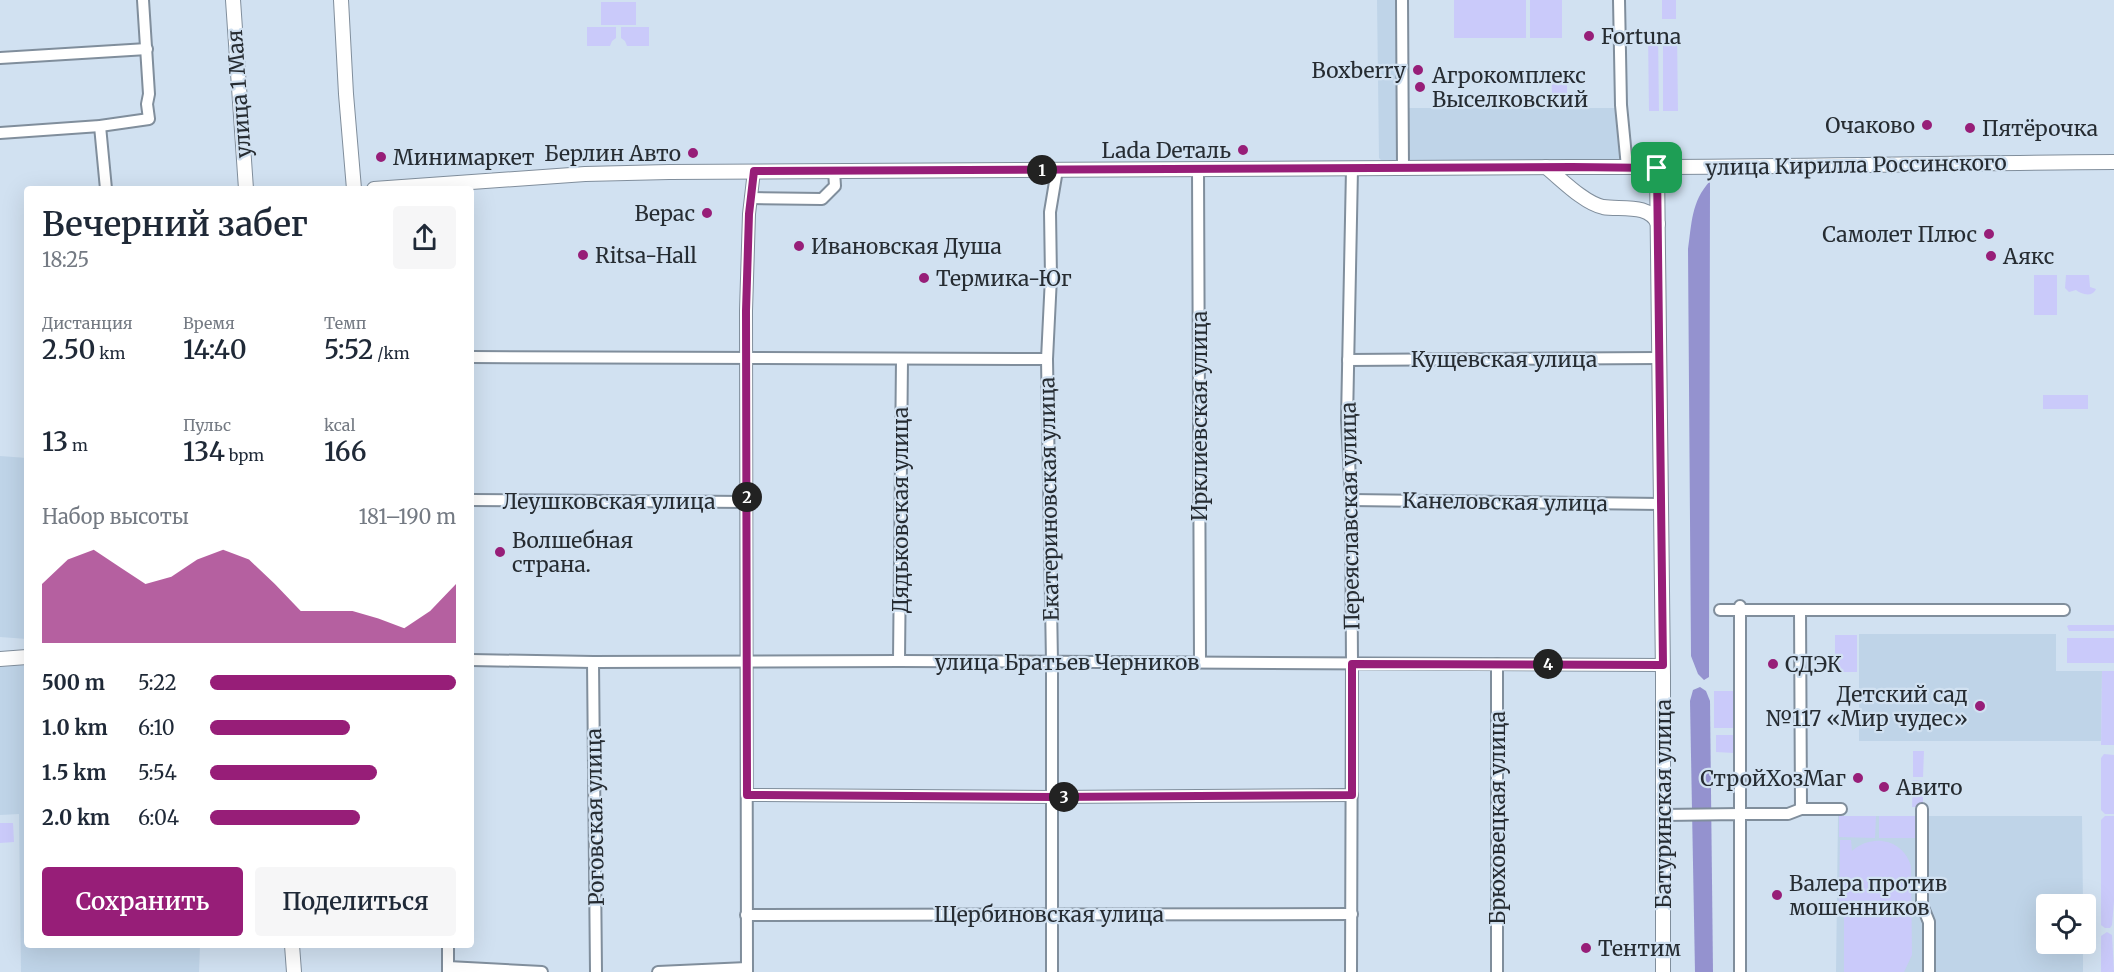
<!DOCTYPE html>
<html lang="ru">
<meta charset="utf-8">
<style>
body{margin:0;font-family:Merriweather,serif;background:#f6f6f7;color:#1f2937;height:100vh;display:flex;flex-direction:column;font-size:22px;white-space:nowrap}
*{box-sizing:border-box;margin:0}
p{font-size:20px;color:#747a83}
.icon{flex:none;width:33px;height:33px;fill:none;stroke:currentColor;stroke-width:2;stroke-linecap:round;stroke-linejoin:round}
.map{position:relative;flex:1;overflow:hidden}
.details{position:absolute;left:24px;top:186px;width:450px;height:762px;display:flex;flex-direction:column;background:#fff;border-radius:6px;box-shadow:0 6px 24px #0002}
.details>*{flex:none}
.fabs{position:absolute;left:2036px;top:894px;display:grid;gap:12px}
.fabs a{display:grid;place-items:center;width:60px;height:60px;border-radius:6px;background:#fff;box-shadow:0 6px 24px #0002;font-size:30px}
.pin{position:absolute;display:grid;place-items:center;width:51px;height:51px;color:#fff;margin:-26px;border-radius:12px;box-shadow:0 3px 9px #0006}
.km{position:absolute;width:30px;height:30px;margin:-15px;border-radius:50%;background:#222;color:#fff;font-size:16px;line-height:30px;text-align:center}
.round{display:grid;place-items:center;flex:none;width:63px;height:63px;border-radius:6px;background:#f6f6f7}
.head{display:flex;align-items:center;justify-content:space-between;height:102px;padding:0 18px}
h1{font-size:33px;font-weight:600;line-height:45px}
.figures{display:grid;grid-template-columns:repeat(3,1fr);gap:9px;height:102px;padding:6px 18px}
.figures div{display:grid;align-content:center}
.figures b{font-size:26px;font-weight:600}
.figures small{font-size:16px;font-weight:400}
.figures p{font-size:16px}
.chart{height:168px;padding:12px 18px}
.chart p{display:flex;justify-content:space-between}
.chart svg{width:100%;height:108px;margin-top:6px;fill:#971e78;opacity:.7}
.button{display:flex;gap:12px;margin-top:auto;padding:12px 18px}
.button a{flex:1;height:69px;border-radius:6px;background:#971e78;color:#fff;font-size:24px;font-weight:600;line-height:69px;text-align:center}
.button a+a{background:#f6f6f7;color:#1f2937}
ul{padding:0 18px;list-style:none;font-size:20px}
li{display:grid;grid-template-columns:96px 72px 1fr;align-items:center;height:45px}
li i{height:15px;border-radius:8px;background:#971e78}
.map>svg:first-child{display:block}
.built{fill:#bfd4e8}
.green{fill:#cacafa}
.forest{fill:#9492cf}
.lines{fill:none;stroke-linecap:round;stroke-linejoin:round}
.street-casing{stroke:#808e9c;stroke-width:14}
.secondary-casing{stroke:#808e9c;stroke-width:16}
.street{stroke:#fff;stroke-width:10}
.secondary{stroke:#fff;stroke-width:14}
.route-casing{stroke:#fff;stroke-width:12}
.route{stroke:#971e78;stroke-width:8}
.poi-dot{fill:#971e78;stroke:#d1e1f1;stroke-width:2}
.labels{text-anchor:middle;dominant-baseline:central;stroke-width:4.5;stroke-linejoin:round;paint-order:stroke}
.poi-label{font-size:21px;fill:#262c32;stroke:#d1e1f1;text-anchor:start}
.street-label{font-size:21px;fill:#262c32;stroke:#d1e1f1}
</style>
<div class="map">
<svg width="2114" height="972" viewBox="0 0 2114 972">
<rect width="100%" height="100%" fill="#d1e1f1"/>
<g class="built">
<polygon points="1377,0 1396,0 1397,108 1616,108 1623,157 1619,162 1383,162 1379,158"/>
<polygon points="0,456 27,458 27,639 0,637"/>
<polygon points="1859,634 2056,634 2056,671 2102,671 2101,741 1859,741"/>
<polygon points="27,665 27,945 200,945 199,972 21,972 19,814 0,815 0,667"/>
<polygon points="1838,816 2082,816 2083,904 2046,904 2046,944 2083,944 2083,972 1836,972"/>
</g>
<g class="green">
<rect x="1454" y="0" width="72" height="38"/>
<rect x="1530" y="0" width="32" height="38"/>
<rect x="1662" y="0" width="14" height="19"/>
<rect x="601" y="2" width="35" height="23"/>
<polygon points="587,27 616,27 616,38 612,41 610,46 587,46"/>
<polygon points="621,27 649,27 649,46 627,46 625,41 621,38"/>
<polygon points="1648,34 1658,34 1659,111 1649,111"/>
<polygon points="1663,34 1677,34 1678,111 1663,111"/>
<polygon points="1551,71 1567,71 1567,93 1552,93"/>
<rect x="2034" y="275" width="23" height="40"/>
<path d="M2066 275H2089L2090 287 2096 289C2092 298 2081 294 2076 290L2069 292 2065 288Z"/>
<rect x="2043" y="395" width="45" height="14"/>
<polygon points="2069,625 2114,625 2114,631 2069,631 2067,626"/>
<rect x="1835" y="635" width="22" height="37"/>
<rect x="2067" y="638" width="47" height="25"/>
<polygon points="2102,671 2114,671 2114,745 2101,745"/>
<rect x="1714" y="691" width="20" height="37"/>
<polygon points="1716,735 1734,735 1734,753 1716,752"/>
<polygon points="1913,751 1924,751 1923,777 1913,777"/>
<polygon points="2104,754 2114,755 2114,814 2105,814 2101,810 2101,758"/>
<polygon points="1913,780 1923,781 1923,807 1912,807"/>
<polygon points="1839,816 1876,816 1875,838 1839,837"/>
<rect x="1879" y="816" width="36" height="22"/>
<polygon points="2105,816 2114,816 2114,901 2112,925 2110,928 2105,928 2101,925 2101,820"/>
<polygon points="0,823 13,823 14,842 0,843"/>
<path d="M1840 840H1851L1852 851C1872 833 1903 839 1911 866L1912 955 1904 972H1844V906H1839Z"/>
<polygon points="2107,932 2112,935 2114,972 2101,972 2101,936"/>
</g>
<g class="forest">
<path d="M1710 181 1709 677 1704 680 1698 674 1691 656 1688 249C1692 223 1691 202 1710 181Z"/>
<polygon points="1700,687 1706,691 1710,701 1713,972 1695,972 1690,701 1693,690"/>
</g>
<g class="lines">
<defs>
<g id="street">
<polyline points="1402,0 1403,168"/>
<polyline points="1619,0 1621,105 1627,167"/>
<polyline points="0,58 147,49"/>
<polyline points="100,126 106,189"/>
<polyline points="0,133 100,126 149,119 147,104 149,94 143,0"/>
<polyline points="1198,169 1200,662"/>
<polyline points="751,198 822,199 835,186 834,171"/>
<polyline points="471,357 1047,359"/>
<polyline points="1348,360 1659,358"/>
<polyline points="471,500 747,502"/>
<polyline points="1351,500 1660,504"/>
<polyline points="1740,606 1740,814 1788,814 1801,809 1841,809"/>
<polyline points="1720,610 2064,610"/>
<polyline points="1800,610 1801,809"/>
<polyline points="471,660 593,662 899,661 1663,665"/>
<polyline points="899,661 902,359"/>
<polyline points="593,662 596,972"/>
<polyline points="747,795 1053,797 1352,795"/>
<polyline points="1922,809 1922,905 1929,922 1929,972"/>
<polyline points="1664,815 1740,814 1740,972"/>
<polyline points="746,915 1352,914"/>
<polyline points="448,945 448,972"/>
<polyline points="448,967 542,972"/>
<polyline points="658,972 747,968"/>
<polyline points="747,972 746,311 749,214 754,171"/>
<polyline points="1052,972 1052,662 1047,359 1051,277 1050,212 1057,170"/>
<polyline points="1351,972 1352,664 1351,500 1347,420 1352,169"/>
<polyline points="1497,972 1497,664"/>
</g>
<g id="secondary">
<polyline points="233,0 246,189"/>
<polyline points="341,0 346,94 354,189"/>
<path d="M1546 167C1561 179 1584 203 1603 207 1620 210 1650 203 1658 224"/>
<polyline points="1657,168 1663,675 1663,972"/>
<path d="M374 189 585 174 669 172 1572 167C1753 168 1933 163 2114 162"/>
<polyline points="0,659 27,657"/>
<polyline points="292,945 294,972"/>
</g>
</defs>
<use href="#street" class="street-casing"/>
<use href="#secondary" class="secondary-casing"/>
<use href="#street" class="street"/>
<use href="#secondary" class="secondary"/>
</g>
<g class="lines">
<defs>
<polygon id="route" points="1572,167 1657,168 1663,665 1352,664 1352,795 1053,797 747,795 746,311 749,214 754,171"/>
</defs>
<use href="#route" class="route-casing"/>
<use href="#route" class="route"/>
</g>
<g class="poi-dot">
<circle cx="1589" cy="36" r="6"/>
<circle cx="1418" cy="70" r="6"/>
<circle cx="1420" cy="87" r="6"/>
<circle cx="1927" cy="125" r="6"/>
<circle cx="1970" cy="128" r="6"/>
<circle cx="1243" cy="150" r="6"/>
<circle cx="693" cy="153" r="6"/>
<circle cx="381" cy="157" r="6"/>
<circle cx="707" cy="213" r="6"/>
<circle cx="1989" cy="234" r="6"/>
<circle cx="799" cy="246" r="6"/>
<circle cx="583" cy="255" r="6"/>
<circle cx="1991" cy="256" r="6"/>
<circle cx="924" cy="278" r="6"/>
<circle cx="500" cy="552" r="6"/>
<circle cx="1773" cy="664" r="6"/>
<circle cx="1980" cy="706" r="6"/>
<circle cx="1858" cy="778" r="6"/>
<circle cx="1884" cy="787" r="6"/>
<circle cx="1777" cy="895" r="6"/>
<circle cx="1586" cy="948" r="6"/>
</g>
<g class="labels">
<g class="poi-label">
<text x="1601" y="36">Fortuna</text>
<text x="1406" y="70" text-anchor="end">Boxberry</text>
<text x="1432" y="75">Агрокомплекс<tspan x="1432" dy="24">Выселковский</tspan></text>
<text x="1915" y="125" text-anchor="end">Очаково</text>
<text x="1982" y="128">Пятёрочка</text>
<text x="1231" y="150" text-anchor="end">Lada Dеталь</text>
<text x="681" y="153" text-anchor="end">Берлин Авто</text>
<text x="393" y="157">Минимаркет</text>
<text x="695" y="213" text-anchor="end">Верас</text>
<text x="1977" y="234" text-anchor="end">Самолет Плюс</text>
<text x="811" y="246">Ивановская Душа</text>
<text x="595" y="255">Ritsa-Hall</text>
<text x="2003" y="256">Аякс</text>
<text x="936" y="278">Термика-Юг</text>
<text x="512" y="540">Волшебная<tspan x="512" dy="24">страна.</tspan></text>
<text x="1785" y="664">СДЭК</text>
<text x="1968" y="694" text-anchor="end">Детский сад<tspan x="1968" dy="24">№117 «Мир чудес»</tspan></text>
<text x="1846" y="778" text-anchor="end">СтройХозМаг</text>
<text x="1896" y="787">Авито</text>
<text x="1789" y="883">Валера против<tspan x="1789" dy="24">мошенников</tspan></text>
<text x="1598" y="948">Тентим</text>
</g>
<g class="street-label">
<text transform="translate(239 94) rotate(-94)">улица 1 Мая</text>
<text transform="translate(1856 165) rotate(-1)">улица Кирилла Россинского</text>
<text x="1504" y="359">Кущевская улица</text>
<text transform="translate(1199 416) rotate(-90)">Ирклиевская улица</text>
<text transform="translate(1049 499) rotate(-91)">Екатериновская улица</text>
<text x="609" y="501">Леушковская улица</text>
<text transform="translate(1505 502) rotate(1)">Канеловская улица</text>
<text transform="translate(900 510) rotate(-90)">Дядьковская улица</text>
<text transform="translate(1350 516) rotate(-91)">Переяславская улица</text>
<text x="1067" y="662">улица Братьев Черников</text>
<text transform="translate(1663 804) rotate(-90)">Батуринская улица</text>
<text transform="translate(595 817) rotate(-91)">Роговская улица</text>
<text transform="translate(1497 818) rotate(-90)">Брюховецкая улица</text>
<text x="1049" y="914">Щербиновская улица</text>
</g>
</g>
</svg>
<div class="fabs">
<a><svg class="icon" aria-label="locate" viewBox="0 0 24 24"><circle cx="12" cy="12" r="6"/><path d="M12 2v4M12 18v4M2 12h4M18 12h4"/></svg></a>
</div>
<div class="pin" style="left:1657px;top:168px;background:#1e9e55"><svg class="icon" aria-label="arrive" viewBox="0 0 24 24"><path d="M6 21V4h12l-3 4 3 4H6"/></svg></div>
<b class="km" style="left:1042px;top:170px">1</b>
<b class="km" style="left:747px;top:497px">2</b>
<b class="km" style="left:1064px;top:797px">3</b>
<b class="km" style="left:1548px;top:664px">4</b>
<section class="details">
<div class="head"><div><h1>Вечерний забег</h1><p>18:25</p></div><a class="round"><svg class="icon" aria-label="share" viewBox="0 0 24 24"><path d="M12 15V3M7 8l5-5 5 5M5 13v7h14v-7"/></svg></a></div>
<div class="figures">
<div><p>Дистанция</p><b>2.50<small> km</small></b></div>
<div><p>Время</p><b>14:40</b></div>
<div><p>Темп</p><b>5:52<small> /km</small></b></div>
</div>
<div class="figures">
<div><b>13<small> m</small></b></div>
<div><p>Пульс</p><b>134<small> bpm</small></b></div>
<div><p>kcal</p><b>166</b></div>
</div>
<div class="chart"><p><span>Набор высоты</span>181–190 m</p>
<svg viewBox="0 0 160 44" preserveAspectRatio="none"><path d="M0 44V20L10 10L20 6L30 13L40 20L50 17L60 10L70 6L80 10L90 20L100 31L110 31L120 31L130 34L140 38L150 31L160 20V44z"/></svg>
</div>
<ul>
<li><b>500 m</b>5:22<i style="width:100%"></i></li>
<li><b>1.0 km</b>6:10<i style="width:57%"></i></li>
<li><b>1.5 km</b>5:54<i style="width:68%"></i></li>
<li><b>2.0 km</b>6:04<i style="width:61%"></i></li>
</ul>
<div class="button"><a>Сохранить</a><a>Поделиться</a></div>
</section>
</div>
